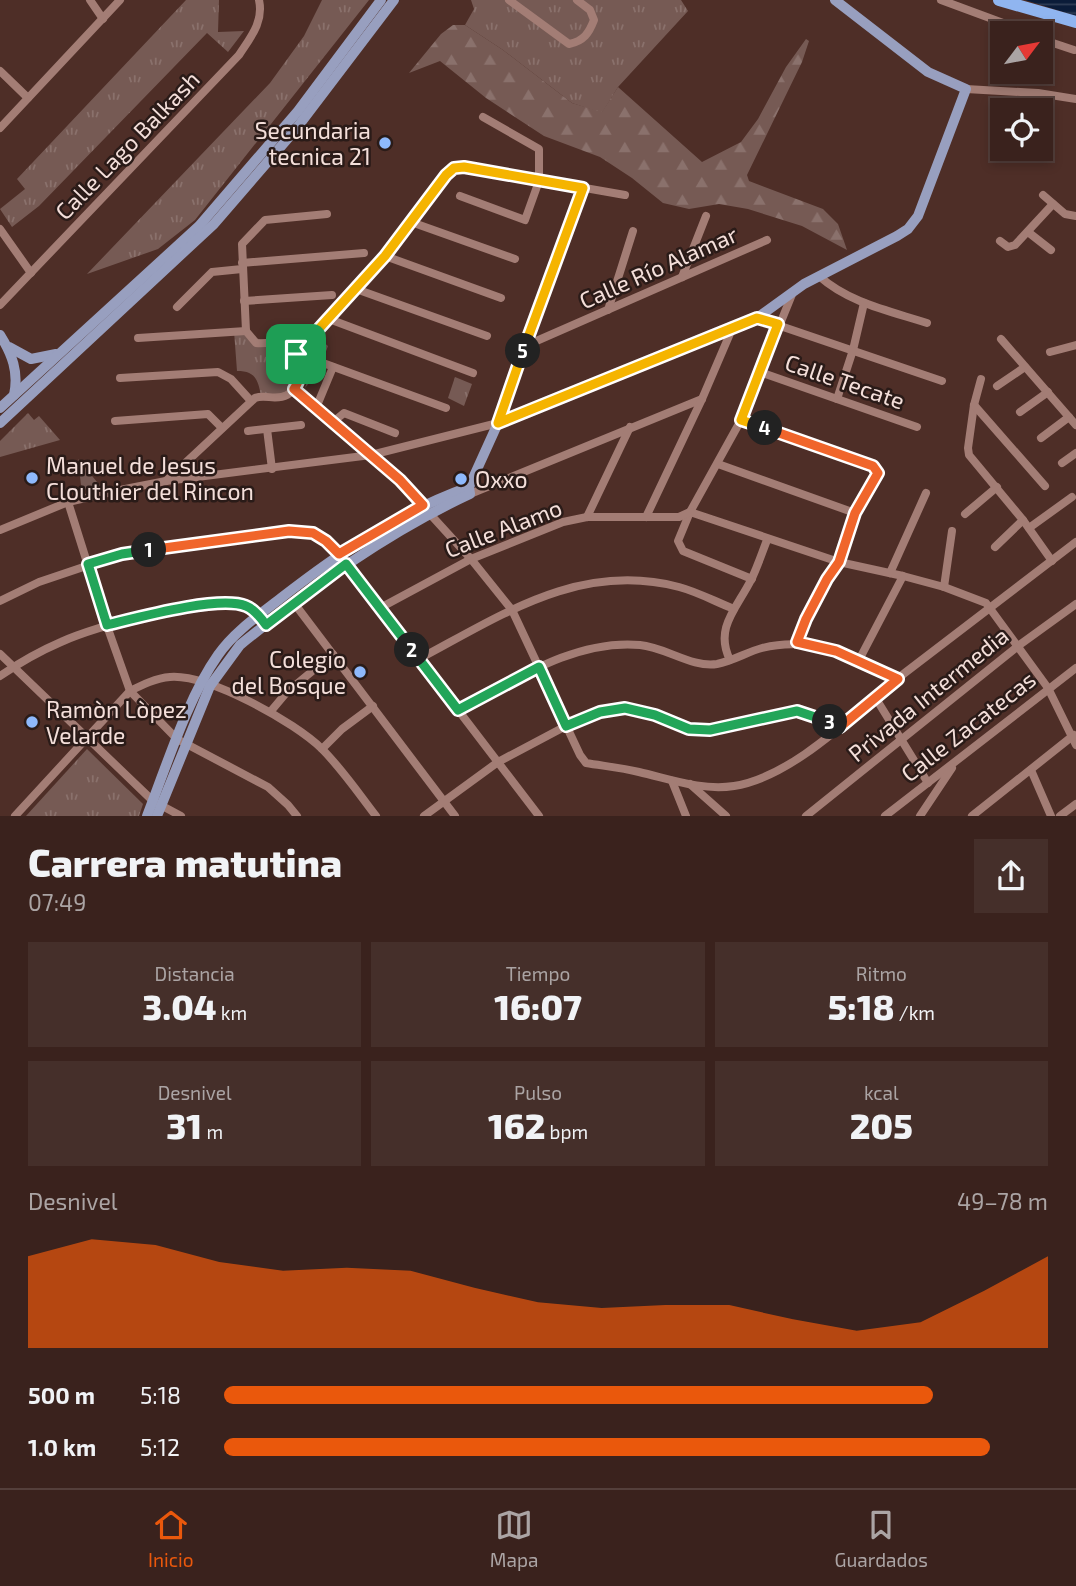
<!DOCTYPE html>
<html lang="es">
<meta charset="utf-8">
<style>
body{margin:0;font-family:"Exo 2",sans-serif;background:#452f2a;color:#f1f3f6;height:100vh;display:flex;flex-direction:column;font-size:26px;white-space:nowrap}
*{box-sizing:border-box;margin:0}
p{font-size:23px;color:#aba4a4}
.icon{flex:none;width:38px;height:38px;fill:none;stroke:currentColor;stroke-width:2;stroke-linecap:round;stroke-linejoin:round}
.map{position:relative;height:816px;overflow:hidden}
.panel{display:flex;flex-direction:column;background:#3a221d;flex:1}
.panel>*{flex:none}
.needle{width:46px;rotate:58deg}
.buttons{position:absolute;left:990px;top:21px;display:grid;gap:14px}
.buttons a{display:grid;place-items:center;width:63px;height:63px;border-radius:0px;background:#3a221d;box-shadow:0 4px 10px #0003,0 0 0 2px #543f3b;font-size:35px}
.pin{position:absolute;display:grid;place-items:center;width:60px;height:60px;color:#fff;margin:-30px;border-radius:14px;box-shadow:0 4px 10px #0006}
.km{position:absolute;width:35px;height:35px;margin:-18px;border-radius:50%;background:#222;color:#fff;font-size:19px;line-height:35px;text-align:center}
.round{display:grid;place-items:center;flex:none;width:74px;height:74px;border-radius:0px;background:#452f2a}
.summary{display:flex;align-items:center;justify-content:space-between;height:119px;padding:0 28px}
h1{font-size:38px;font-weight:800;line-height:52px}
.metrics{display:grid;grid-template-columns:repeat(3,1fr);gap:10px;height:119px;padding:7px 28px}
.metrics div{display:grid;align-content:center;border-radius:0px;background:#452f2a;text-align:center}
.metrics b{font-size:35px;font-weight:800}
.metrics small{font-size:19px;font-weight:400}
.metrics p{font-size:19px}
.chart{height:196px;padding:14px 28px}
.chart p{display:flex;justify-content:space-between}
.chart svg{width:100%;height:126px;margin-top:7px;fill:#ea580c;opacity:.7}
ul{padding:0 28px;list-style:none;font-size:23px}
li{display:grid;grid-template-columns:112px 84px 1fr;align-items:center;height:52px}
li i{height:18px;border-radius:9px;background:#ea580c}
.dock{display:flex;justify-content:space-around;align-items:center;height:98px;border-top:2px solid #543f3b;background:#3a221d;font-size:19px;color:#aba4a4}
.dock a{display:grid;justify-items:center;gap:4px}
.dock .active{color:#ea580c}
.map>svg:first-child{display:block}
.grass{fill:url(#grass-tufts)}
.forest{fill:url(#forest-firs)}
.water{fill:url(#water-rules)}
.lines{fill:none;stroke-linecap:round;stroke-linejoin:round}
.minor{stroke:#a37d75;stroke-width:8}
.major{stroke:#989fbf;stroke-width:10}
.highway{stroke:#90b5f0;stroke-width:12}
.split-1-casing{stroke:#fff;stroke-width:14}
.split-2-casing{stroke:#fff;stroke-width:14}
.split-3-casing{stroke:#fff;stroke-width:14}
.split-4-casing{stroke:#fff;stroke-width:14}
.split-5-casing{stroke:#fff;stroke-width:14}
.split-6-casing{stroke:#fff;stroke-width:14}
.split-1{stroke:#f0652b;stroke-width:9}
.split-2{stroke:#22a559;stroke-width:9}
.split-3{stroke:#22a559;stroke-width:9}
.split-4{stroke:#f0652b;stroke-width:9}
.split-5{stroke:#f5b400;stroke-width:9}
.split-6{stroke:#f5b400;stroke-width:9}
.poi-dot{fill:#8eb9fc;stroke:#2a1b18;stroke-width:2.5}
.labels{text-anchor:middle;dominant-baseline:central;stroke-width:5;stroke-linejoin:round;paint-order:stroke}
.poi-label{font-size:23px;fill:#f4dfda;stroke:#2a1b18;text-anchor:start}
.street-label{font-size:23px;fill:#f4dfda;stroke:#2a1b18}
</style>
<div class="map">
<svg width="1076" height="816" viewBox="0 0 1076 816">
<defs>
<pattern id="grass-tufts" width="24" height="20" patternUnits="userSpaceOnUse" patternTransform="scale(1.75)"><rect width="24" height="20" fill="#765a54"/><path d="M3 7l-1-3M5 7V3M7 7l1-3M15 17l-1-3M17 17v-4M19 17l1-3" fill="none" stroke="#8a716c"/></pattern>
<pattern id="forest-firs" width="22" height="20" patternUnits="userSpaceOnUse" patternTransform="scale(1.75)"><rect width="22" height="20" fill="#765a54"/><path d="M5 1l3.5 6h-7zM16 11l3.5 6h-7z" fill="#8a716c"/></pattern>
<pattern id="water-rules" width="6" height="5" patternUnits="userSpaceOnUse" patternTransform="scale(1.75)"><rect width="6" height="5" fill="#0b1c39"/><path d="M0 2.5h6" fill="none" stroke="#2f3d55"/></pattern>
</defs>
<rect width="100%" height="100%" fill="#4e2e27"/>
<g class="grass">
<polygon points="186,0 219,0 218,32 244,31 228,52 207,33 39,206 12,227 0,209 25,189 17,179"/>
<polygon points="322,0 369,0 195,220 158,249 87,274 270,83 304,36"/>
<polygon points="471,0 681,0 688,11 618,87 602,113 572,103 503,50 465,25 474,9"/>
<path d="M234 331 290 349 301 371 286 396H261C258 379 255 371 237 371Z"/>
<path d="M322 341 328 346C324 358 321 357 315 366 310 374 312 381 305 388L310 371 307 357Z"/>
<polygon points="455,377 472,384 464,406 448,398"/>
<polygon points="28,413 34,420 39,416 60,440 0,457 0,441"/>
<polygon points="78,459 102,488 86,490 81,485"/>
<polygon points="87,749 143,804 139,816 26,816"/>
</g>
<polygon class="forest" points="453,25 465,25 503,50 572,103 602,112 618,87 702,162 741,142 758,119 786,67 806,39 809,41 802,62 747,175 749,181 823,209 838,224 847,250 802,226 748,209 719,204 689,209 663,203 632,178 600,157 544,136 486,98 440,61 409,73 441,34"/>
<polygon class="water" points="1025,0 1076,0 1076,16"/>
<g class="lines">
<g class="minor">
<polyline points="90,0 103,19"/>
<path d="M509 0 569 44C584 41 589 33 594 20L590 10 577 0"/>
<polyline points="941,0 1030,33"/>
<polyline points="1041,39 1074,50"/>
<polyline points="0,71 28,98"/>
<polyline points="966,89 1038,93 1076,99"/>
<polyline points="0,128 120,0"/>
<polyline points="1043,195 1065,214 1076,216"/>
<polyline points="460,196 525,220 539,181 539,149 483,117"/>
<polyline points="411,222 515,259"/>
<polyline points="0,229 31,273"/>
<polyline points="1028,232 1051,250"/>
<polyline points="1000,241 1008,247 1015,245 1053,204"/>
<polyline points="385,256 501,298"/>
<polyline points="242,263 364,253"/>
<path d="M819 276C849 303 890 311 927 323"/>
<polyline points="682,277 706,216"/>
<polyline points="356,289 487,336"/>
<polyline points="244,301 332,295"/>
<path d="M0 305 239 55C250 38 264 22 259 0"/>
<polyline points="177,307 212,272 242,269"/>
<polyline points="608,310 633,231"/>
<polyline points="757,318 942,381"/>
<polyline points="329,319 473,373"/>
<polyline points="138,338 246,331"/>
<polyline points="1001,339 1076,425"/>
<polyline points="525,346 767,240"/>
<polyline points="1050,352 1076,345"/>
<polyline points="295,354 385,256 446,175 454,168 471,168 625,195"/>
<polyline points="323,363 446,408"/>
<polyline points="760,372 917,427"/>
<polyline points="120,378 218,372 231,379 251,401"/>
<polyline points="981,379 974,405 968,448 969,455 1023,520 1052,561"/>
<polyline points="997,386 1025,367"/>
<path d="M294 389 399 480 471 559 512 610 580 755 586 763C604 766 622 768 639 772 670 779 702 791 734 786 794 777 859 709 906 672 962 629 1019 586 1076 542"/>
<polyline points="837,399 853,350 864,303"/>
<polyline points="974,405 1045,486"/>
<polyline points="316,408 333,367"/>
<polyline points="1020,412 1048,392"/>
<polyline points="741,420 873,465 878,470 877,476 855,513 839,562 827,579 806,619 797,642"/>
<polyline points="115,421 208,414 222,428"/>
<polyline points="333,422 344,413 395,433"/>
<polyline points="267,429 272,469"/>
<polyline points="248,431 301,425"/>
<polyline points="1041,438 1069,417"/>
<polyline points="1062,463 1076,453"/>
<polyline points="718,464 855,513"/>
<path d="M166 481 255 398C265 394 276 401 287 395 306 384 304 354 284 345 275 341 265 344 256 343L246 331 242 244 265 220 327 214"/>
<polyline points="470,494 702,399"/>
<polyline points="68,502 107,626 130,691 177,739 268,787 288,805 297,816"/>
<polyline points="965,514 997,487"/>
<polyline points="587,517 630,427"/>
<polyline points="646,517 702,399 732,329"/>
<polyline points="1029,528 1072,497"/>
<polyline points="0,530 68,502 125,489 166,481 371,455 498,423 583,188"/>
<polyline points="995,547 1023,520"/>
<polyline points="890,573 926,493"/>
<polyline points="752,579 683,551 678,541 690,512 741,420 793,292"/>
<polyline points="944,587 952,531"/>
<path d="M0 601 39 582 122 554 290 531C314 533 321 535 339 554L539 816"/>
<polyline points="294,603 455,816"/>
<polyline points="380,608 471,559 563,522 587,517 679,517 690,512 839,562 903,576 944,587 986,603 1048,688 1076,745"/>
<polyline points="0,654 153,801 181,816"/>
<path d="M419 659C502 615 580 561 679 587 698 592 716 602 734 609"/>
<path d="M730 660C714 628 737 608 751 580 757 568 762 553 767 540"/>
<polyline points="859,660 903,576"/>
<path d="M0 676C19 663 40 651 61 642 96 626 210 594 245 606 251 608 257 614 261 619"/>
<polyline points="875,697 928,783"/>
<path d="M458 710C514 681 574 639 640 645 665 647 692 668 717 664 733 661 747 652 762 648 813 635 853 657 898 679"/>
<polyline points="271,711 287,692 333,654"/>
<polyline points="322,749 342,729 373,706"/>
<polyline points="1031,770 1051,816"/>
<polyline points="672,781 686,816"/>
<polyline points="690,784 726,816"/>
<path d="M15 816 130 691C142 685 156 678 170 677 208 674 295 722 322 749 342 769 359 794 376 816"/>
<polyline points="424,816 498,762 566,726 600,712 625,708 655,715 689,729 710,730 797,711 840,727"/>
<polyline points="806,816 1018,646 1076,604"/>
<polyline points="885,816 1076,668"/>
<polyline points="920,816 952,768"/>
<polyline points="972,816 1074,735"/>
<polyline points="1060,816 1076,804"/>
</g>
<g class="major">
<path d="M0 335C12 354 19 372 14 395"/>
<polyline points="9,347 31,359 56,354"/>
<polyline points="0,408 199,226 298,111 381,0"/>
<polyline points="0,423 214,224 296,129 394,0"/>
<path d="M147 816C167 765 187 699 218 655 234 632 259 615 281 598 339 553 399 512 469 487"/>
<path d="M157 816 210 686 240 645C312 587 386 533 470 494L469 487 498 423 757 318 804 284 897 236 908 229 918 216 966 89 928 72 835 0"/>
</g>
<polyline class="highway" points="999,0 1076,22"/>
</g>
<g class="lines">
<defs>
<path id="split-1" d="M149 550 289 531 313 533 326 541 339 554 423 505 400 480 294 389C302 377 302 367 296 354"/>
<path id="split-2" d="M149 550 122 554 88 564 107 625C136 618 219 595 246 606 254 609 261 618 266 625L346 564 412 650"/>
<polyline id="split-3" points="412,650 458,710 539,667 566,726 600,712 625,708 655,715 689,729 710,730 797,711 830,722"/>
<polyline id="split-4" points="765,428 873,466 878,473 855,513 839,562 827,579 806,619 797,642 836,651 898,679 840,727 830,722"/>
<polyline id="split-5" points="523,351 498,423 757,318 778,324 741,420 765,428"/>
<polyline id="split-6" points="296,354 385,256 446,175 454,168 464,167 583,188 523,351"/>
</defs>
<use href="#split-1" class="split-1-casing"/>
<use href="#split-2" class="split-2-casing"/>
<use href="#split-3" class="split-3-casing"/>
<use href="#split-4" class="split-4-casing"/>
<use href="#split-5" class="split-5-casing"/>
<use href="#split-6" class="split-6-casing"/>
<use href="#split-1" class="split-1"/>
<use href="#split-2" class="split-2"/>
<use href="#split-3" class="split-3"/>
<use href="#split-4" class="split-4"/>
<use href="#split-5" class="split-5"/>
<use href="#split-6" class="split-6"/>
</g>
<g class="poi-dot">
<circle cx="385" cy="143" r="7"/>
<circle cx="32" cy="478" r="7"/>
<circle cx="461" cy="479" r="7"/>
<circle cx="360" cy="672" r="7"/>
<circle cx="32" cy="722" r="7"/>
</g>
<g class="labels">
<g class="poi-label">
<text x="371" y="130" text-anchor="end">Secundaria<tspan x="371" dy="26">tecnica 21</tspan></text>
<text x="46" y="465">Manuel de Jesus<tspan x="46" dy="26">Clouthier del Rincon</tspan></text>
<text x="475" y="479">Oxxo</text>
<text x="346" y="659" text-anchor="end">Colegio<tspan x="346" dy="26">del Bosque</tspan></text>
<text x="46" y="709">Ramòn Lòpez<tspan x="46" dy="26">Velarde</tspan></text>
</g>
<g class="street-label">
<text transform="translate(127 145) rotate(-46)">Calle Lago Balkash</text>
<text transform="translate(658 267) rotate(-24)">Calle Río Alamar</text>
<text transform="translate(845 381) rotate(19)">Calle Tecate</text>
<text transform="translate(503 528) rotate(-21)">Calle Alamo</text>
<text transform="translate(928 694) rotate(-39)">Privada Intermedia</text>
<text transform="translate(968 726) rotate(-38)">Calle Zacatecas</text>
</g>
</g>
</svg>
<div class="buttons">
<a><svg class="needle" viewBox="-14 -14 28 28"><path d="M0-13l5 13h-10z" fill="#e53935"/><path d="M0 13l5-13h-10z" fill="#aba4a4"/></svg></a>
<a><svg class="icon" aria-label="locate" viewBox="0 0 24 24"><circle cx="12" cy="12" r="6"/><path d="M12 2v4M12 18v4M2 12h4M18 12h4"/></svg></a>
</div>
<div class="pin" style="left:296px;top:354px;background:#1e9e55"><svg class="icon" aria-label="arrive" viewBox="0 0 24 24"><path d="M6 21V4h12l-3 4 3 4H6"/></svg></div>
<b class="km" style="left:149px;top:550px">1</b>
<b class="km" style="left:412px;top:650px">2</b>
<b class="km" style="left:830px;top:722px">3</b>
<b class="km" style="left:765px;top:428px">4</b>
<b class="km" style="left:523px;top:351px">5</b>
</div>
<section class="panel">
<div class="summary"><div><h1>Carrera matutina</h1><p>07:49</p></div><a class="round"><svg class="icon" aria-label="share" viewBox="0 0 24 24"><path d="M12 15V3M7 8l5-5 5 5M5 13v7h14v-7"/></svg></a></div>
<div class="metrics">
<div><p>Distancia</p><b>3.04<small> km</small></b></div>
<div><p>Tiempo</p><b>16:07</b></div>
<div><p>Ritmo</p><b>5:18<small> /km</small></b></div>
</div>
<div class="metrics">
<div><p>Desnivel</p><b>31<small> m</small></b></div>
<div><p>Pulso</p><b>162<small> bpm</small></b></div>
<div><p>kcal</p><b>205</b></div>
</div>
<div class="chart"><p><span>Desnivel</span>49–78 m</p>
<svg viewBox="0 0 160 44" preserveAspectRatio="none"><path d="M0 44V12L10 6L20 8L30 14L40 17L50 16L60 17L70 23L80 28L90 30L100 29L110 29L120 34L130 38L140 35L150 24L160 12V44z"/></svg>
</div>
<ul>
<li><b>500 m</b>5:18<i style="width:86%"></i></li>
<li><b>1.0 km</b>5:12<i style="width:93%"></i></li>
</ul>
</section>
<nav class="dock">
<a class="active"><svg class="icon" aria-label="home" viewBox="0 0 24 24"><path d="M3 11l9-7 9 7M6 9v11h12V9"/></svg>Inicio</a>
<a><svg class="icon" aria-label="map" viewBox="0 0 24 24"><path d="M3 6l6-2 6 2 6-2v14l-6 2-6-2-6 2zM9 4v14M15 6v14"/></svg>Mapa</a>
<a><svg class="icon" aria-label="saved" viewBox="0 0 24 24"><path d="M7 4h10v16l-5-4-5 4z"/></svg>Guardados</a>
</nav>
